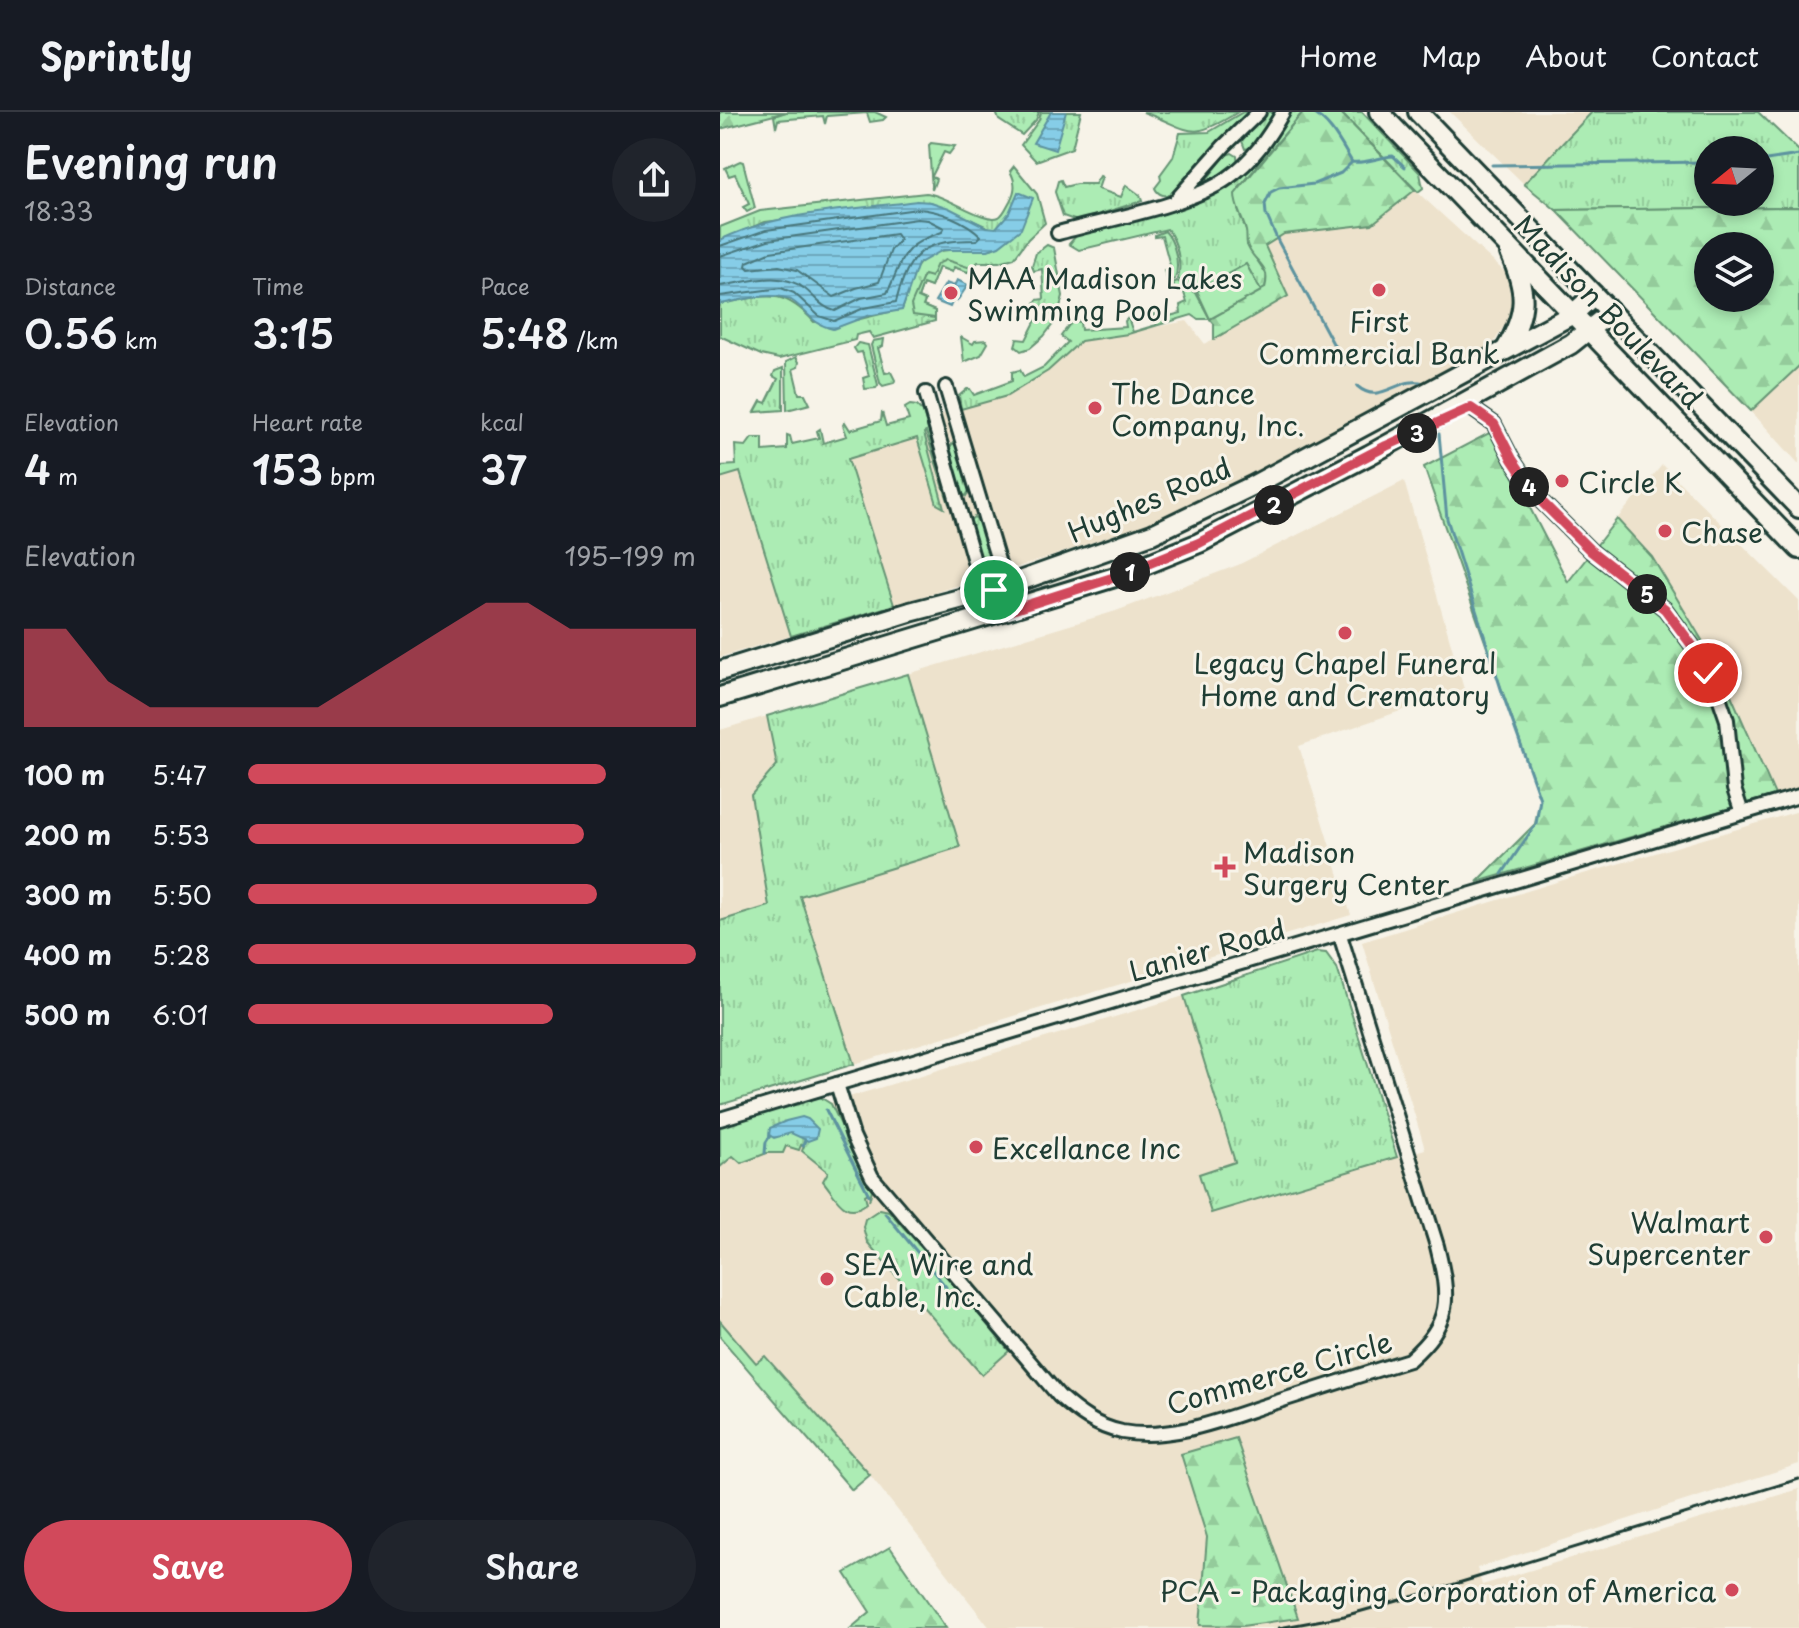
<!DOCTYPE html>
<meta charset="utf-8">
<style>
body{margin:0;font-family:"Playpen Sans",sans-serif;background:#20242c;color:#f1f3f6;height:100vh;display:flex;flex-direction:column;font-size:30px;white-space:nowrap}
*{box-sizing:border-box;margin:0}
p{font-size:26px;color:#9ea1a6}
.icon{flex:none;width:44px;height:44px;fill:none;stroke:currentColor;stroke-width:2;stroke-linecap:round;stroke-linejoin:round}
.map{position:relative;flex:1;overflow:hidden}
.details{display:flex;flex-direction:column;background:#171b24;width:720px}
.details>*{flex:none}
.needle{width:52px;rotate:252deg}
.fabs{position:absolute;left:974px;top:24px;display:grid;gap:16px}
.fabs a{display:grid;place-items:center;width:80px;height:80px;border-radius:50%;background:#171b24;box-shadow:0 4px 12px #0003;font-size:40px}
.pin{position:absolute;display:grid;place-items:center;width:68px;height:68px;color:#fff;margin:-34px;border:4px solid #fff;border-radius:50%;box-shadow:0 2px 8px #0007}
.km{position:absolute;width:40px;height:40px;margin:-20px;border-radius:50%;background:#222;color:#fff;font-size:22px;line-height:40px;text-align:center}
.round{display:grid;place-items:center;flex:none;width:84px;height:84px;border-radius:42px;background:#20242c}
.summary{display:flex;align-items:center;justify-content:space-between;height:136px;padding:0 24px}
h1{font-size:44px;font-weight:600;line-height:60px}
.metrics{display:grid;grid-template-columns:repeat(3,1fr);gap:12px;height:136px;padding:8px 24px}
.metrics div{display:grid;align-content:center}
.metrics b{font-size:40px;font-weight:600}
.metrics small{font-size:22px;font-weight:400}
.metrics p{font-size:22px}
.chart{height:224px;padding:16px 24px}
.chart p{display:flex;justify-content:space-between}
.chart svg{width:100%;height:144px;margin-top:8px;fill:#d1495b;opacity:.7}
.button{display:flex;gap:16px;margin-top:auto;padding:16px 24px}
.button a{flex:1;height:92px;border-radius:48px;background:#d1495b;color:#fff;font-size:32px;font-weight:600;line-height:92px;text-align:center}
.button a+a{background:#20242c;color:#f1f3f6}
ul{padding:0 24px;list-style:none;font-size:26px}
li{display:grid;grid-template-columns:128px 96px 1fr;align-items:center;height:60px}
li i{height:20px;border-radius:10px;background:#d1495b}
header{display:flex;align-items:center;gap:48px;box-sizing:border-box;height:112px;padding:0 40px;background:#171b24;border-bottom:2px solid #363941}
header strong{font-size:38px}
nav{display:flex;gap:44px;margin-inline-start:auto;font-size:28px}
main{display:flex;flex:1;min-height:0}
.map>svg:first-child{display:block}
.built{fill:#ede2cc;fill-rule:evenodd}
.grass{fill:url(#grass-tufts);stroke:#669474;stroke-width:2;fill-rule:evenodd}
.forest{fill:url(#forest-firs);stroke:#669474;stroke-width:2;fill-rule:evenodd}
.green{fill:#acecb4;stroke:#669474;stroke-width:2}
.water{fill:url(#water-rules);stroke:#5d939f;stroke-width:2}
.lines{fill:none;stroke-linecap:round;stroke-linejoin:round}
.shore{stroke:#48777c;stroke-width:2}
.stream{stroke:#5d939f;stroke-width:3}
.street-casing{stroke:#1f3d34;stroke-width:18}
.secondary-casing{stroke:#1f3d34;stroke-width:24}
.street{stroke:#f7f3e8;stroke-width:12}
.secondary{stroke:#f7f3e8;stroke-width:18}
.rail{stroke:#1f3d34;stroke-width:3}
.route-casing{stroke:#fff;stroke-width:16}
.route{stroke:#d1495b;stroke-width:10}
.poi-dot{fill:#d1495b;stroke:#f7f3e8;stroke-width:3}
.labels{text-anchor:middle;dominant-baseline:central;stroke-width:6;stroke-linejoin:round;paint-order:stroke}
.poi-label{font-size:28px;fill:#1f3d34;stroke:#f7f3e8;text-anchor:start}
.street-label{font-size:28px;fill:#1f3d34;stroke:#f7f3e8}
</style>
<header>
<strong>Sprintly</strong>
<nav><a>Home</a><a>Map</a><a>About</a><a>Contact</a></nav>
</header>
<main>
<section class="details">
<div class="summary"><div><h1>Evening run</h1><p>18:33</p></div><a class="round"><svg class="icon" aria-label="share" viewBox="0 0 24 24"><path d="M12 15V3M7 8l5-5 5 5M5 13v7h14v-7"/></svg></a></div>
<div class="metrics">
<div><p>Distance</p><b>0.56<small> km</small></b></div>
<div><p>Time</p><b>3:15</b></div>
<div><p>Pace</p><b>5:48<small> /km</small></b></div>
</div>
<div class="metrics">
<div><p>Elevation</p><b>4<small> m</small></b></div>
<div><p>Heart rate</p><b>153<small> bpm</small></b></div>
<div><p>kcal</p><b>37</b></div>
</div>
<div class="chart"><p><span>Elevation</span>195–199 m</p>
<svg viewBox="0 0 160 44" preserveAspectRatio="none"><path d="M0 44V14L10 14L20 30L30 38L40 38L50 38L60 38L70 38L80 30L90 22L100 14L110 6L120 6L130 14L140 14L150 14L160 14V44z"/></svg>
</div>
<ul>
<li><b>100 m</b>5:47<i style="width:80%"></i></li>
<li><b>200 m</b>5:53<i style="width:75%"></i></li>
<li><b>300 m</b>5:50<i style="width:78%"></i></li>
<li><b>400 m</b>5:28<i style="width:100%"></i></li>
<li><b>500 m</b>6:01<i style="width:68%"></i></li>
</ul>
<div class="button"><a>Save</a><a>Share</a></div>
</section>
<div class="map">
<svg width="1079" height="1516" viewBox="0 0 1079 1516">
<defs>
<pattern id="grass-tufts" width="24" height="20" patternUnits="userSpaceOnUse" patternTransform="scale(2)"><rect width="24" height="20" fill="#acecb4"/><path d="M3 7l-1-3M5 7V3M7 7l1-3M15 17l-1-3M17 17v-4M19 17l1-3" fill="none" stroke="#94cb9b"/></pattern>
<pattern id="forest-firs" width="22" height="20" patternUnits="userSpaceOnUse" patternTransform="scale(2)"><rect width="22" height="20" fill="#acecb4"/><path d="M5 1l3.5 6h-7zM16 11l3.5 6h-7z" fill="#94cb9b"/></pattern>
<pattern id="water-rules" width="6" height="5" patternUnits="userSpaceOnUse" patternTransform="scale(2)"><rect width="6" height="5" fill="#86cde7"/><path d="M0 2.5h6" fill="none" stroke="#6da8bc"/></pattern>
</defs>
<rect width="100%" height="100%" fill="#f7f3e8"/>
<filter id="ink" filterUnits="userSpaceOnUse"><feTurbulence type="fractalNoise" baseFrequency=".0125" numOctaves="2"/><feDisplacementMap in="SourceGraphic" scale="16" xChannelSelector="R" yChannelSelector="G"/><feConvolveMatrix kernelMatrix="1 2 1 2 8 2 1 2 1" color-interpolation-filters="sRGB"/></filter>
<g filter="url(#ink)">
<g class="built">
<polygon points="730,0 872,0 804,72"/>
<polygon points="695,78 787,162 793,199 770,237 576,341 452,403 324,447 174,493 122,330 287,284 361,229 467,209 485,232 567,184 545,134 564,122 652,112"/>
<polygon points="1079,254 1079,352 1031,299"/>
<polygon points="942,353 1079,489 1079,675 1055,683 1000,558 932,445 897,407"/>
<polygon points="20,359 71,524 0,545 0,366"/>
<polygon points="684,369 744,577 579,634 631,803 134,952 79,784 240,735 188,562 396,499 518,453"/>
<polygon points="47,604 57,653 31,683 49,794 0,809 0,618"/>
<path d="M1079 699V1352L757 1456 762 1473 1079 1377V1516H270L150 1363 109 1316 0 1221V1024L464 884 516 1050 491 1101 705 1037 642 830 853 765ZM461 1342 522 1514 480 1513 487 1425Z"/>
</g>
<g class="grass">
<polygon points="66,0 155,0 166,5 163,8 150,10 147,1 107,4 105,12 103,4 58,8 56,16 54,4"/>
<polygon points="276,0 319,0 316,8 302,23 279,8"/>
<polygon points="321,0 361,0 352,36 316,49 301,33 319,8"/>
<path d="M423 0H518C468 31 473 18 423 0Z"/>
<path d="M523 0H529L488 40 452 82C445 85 438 83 435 76L441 68 440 63 453 45 460 21 489 20Z"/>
<path d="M545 0H555C548 14 542 35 525 37L522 29Z"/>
<path d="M571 0H583L519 76 518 98 527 121V133L547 163 545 176 541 179 526 152 477 179 458 167C462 151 457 129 447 117L359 138 349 132 357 123C422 105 490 96 539 46 552 32 560 15 571 0Z"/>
<polygon points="620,0 642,0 700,61 703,76 698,80"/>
<path d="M872 0H1038L1079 39V95L836 98 804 72ZM988 38H1040V90H988Z"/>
<polygon points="211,31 235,34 229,42 224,40 212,64 216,67 212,78 209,33"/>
<polygon points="512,41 517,44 518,51 507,61 480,76 506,43"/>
<polygon points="20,49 23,50 35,96 27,100 23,95 29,92 15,62 9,64 5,56"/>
<path d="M294 54 317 82 325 111 308 127 294 146 279 150H258L248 160 234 155 232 160 219 155 211 175 203 172 198 186 205 189 203 194 215 199V209L153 226 149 220 136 223 135 228 59 247 41 243 0 224V192C44 185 61 173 94 210L136 208 182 197C188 185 189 163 199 152 218 130 246 141 270 137 280 135 288 126 295 120L285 107 276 116 272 117 211 90 45 110 0 128V115L40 99 206 81C225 82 265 112 279 105 284 102 287 94 290 89 296 78 296 70 290 59Z"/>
<polygon points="380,64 382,65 378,77 401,85 406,73 420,83 422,89 357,109 343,104 335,80 338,69 341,68 344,75 356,72 375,72"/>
<path d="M445 119C455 130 460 152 455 167L448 170 444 159 451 157 442 124 435 125V123Z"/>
<polygon points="327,133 334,136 343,184 340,195 333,212 324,224 310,236 301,239 295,234 297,227 306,228 322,196 315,191 317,188 324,187 322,157 314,159 312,154 316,141"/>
<polygon points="457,169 476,181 490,207 478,207 472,203 408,222 361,229 328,259 287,284 241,297 239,284 247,277 250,277 254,283 292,269 292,260 300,258 304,265 324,255 348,230 341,224 352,209 360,210 361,218 406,215 405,209 408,206 413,220 436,213 433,200 438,207 461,201 460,193 467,190 463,178 455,178 453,171"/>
<polygon points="241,225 253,232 255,229 266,228 268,231 261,243 244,250"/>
<polygon points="164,227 163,234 158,236 165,261 171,260 175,268 174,271 163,274 160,271 151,233 153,229"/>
<polygon points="138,231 148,233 158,273 156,276 145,277 143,266 149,264 142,240 137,241 134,236"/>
<polygon points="76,245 79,250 78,255 73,257 79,282 85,282 90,292 67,298 66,250"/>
<polygon points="63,256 63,298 35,300 41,289 46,291 58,267 53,264 55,259"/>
<polygon points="190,293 197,294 203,300 229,392 206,320 204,321 224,396 217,392 197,326 128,347 174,493 71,524 20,360 0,366 0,354 16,353 15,333 26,334 32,326 43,326 43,339 67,337 67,323 70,324 72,332 99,326 97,319 100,317 103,331 127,324 123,313 125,310 130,318 161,309 162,300 166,314 189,308 185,296"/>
<polygon points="233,331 238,335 250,377 246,384 241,381 228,338"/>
<polygon points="254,405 259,409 270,445 261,449 250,413 250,408"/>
<polygon points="188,562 240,735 80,784 134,952 0,993 0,809 49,794 31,683 57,653 47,604"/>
<polygon points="597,840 606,841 617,856 677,1045 491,1101 479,1062 515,1050 464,884"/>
<path d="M100 985 111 992 152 1078 149 1089 150 1083 148 1081 145 1083 147 1091C125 1108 117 1086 103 1069L108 1060 82 1039 84 1034 81 1033 79 1038 66 1034 63 1041H47L21 1051 13 1044 0 1055V1013Z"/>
<polygon points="160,1097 169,1099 233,1171 289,1239 262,1263 147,1130 143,1115 145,1107"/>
<polygon points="0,1209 36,1251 45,1244 150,1363 132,1378 0,1225"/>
</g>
<g class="forest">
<polygon points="0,0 66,0 0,17"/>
<path d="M583 0H620L695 78 652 112 564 122 545 134 568 184 494 227V212L490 207 545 176C552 151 532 151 527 132 526 127 527 123 526 119 523 106 515 96 515 82Z"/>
<path d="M1079 95V254L1031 299 836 98ZM988 134H1040V186H988Z"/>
<polygon points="771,320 848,470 897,407 932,445 1000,558 1055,683 757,770 815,712 820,687 704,355"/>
<polygon points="516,1326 578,1506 522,1514 480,1513 487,1425 461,1342"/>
<polygon points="170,1435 226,1516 131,1516 150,1500 125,1461"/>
</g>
<g class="green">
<polygon points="226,148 251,156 248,160 234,155 232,160 219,155 211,175 203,172 198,186 205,189 203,194 215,199 215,206 193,203 191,193 204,163 211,165 217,152"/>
<polygon points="526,152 541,179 490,207 477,179"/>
</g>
<g class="water">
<polygon points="331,0 346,0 335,38 313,31"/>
<path d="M298 80 313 86 301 117 279 134 268 138H223L198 152 182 198 147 204 113 217C91 212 88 199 71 188 52 178 20 189 0 192V128C58 99 132 98 197 89L211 90 229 96 266 115 276 116 289 101Z"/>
<polygon points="237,168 248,173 237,189 233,188 230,195 215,189 226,171 234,174"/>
<polygon points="82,1005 88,1007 98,1017 96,1026 88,1029 71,1021 54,1026 49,1023 50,1016 66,1009"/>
</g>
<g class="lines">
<g class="shore">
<polygon points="176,122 180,128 171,138 159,170 136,176 114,185 77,158 59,154 29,157 26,154 27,150 50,140"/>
<path d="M0 134 46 118 197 97C219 98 246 109 261 124L257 128C204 128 189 139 176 190L144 196 114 209 99 204 74 181 61 176 0 184"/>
<path d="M0 144 48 128 197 107 208 108 224 116 222 120C179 134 184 147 167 181L141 186 115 199C102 196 95 185 85 177 61 158 28 170 0 174"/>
</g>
<g class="stream">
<path d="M591 0C610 9 621 32 632 50 645 52 659 45 673 44L685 55"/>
<polyline points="1040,49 1079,43"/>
<polyline points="772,53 988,50"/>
<polyline points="624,252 558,129 546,102 545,92 551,80 559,76 594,72 621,61 632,50"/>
<path d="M637 274C661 295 678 263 704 271"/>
<polyline points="719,322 727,407 783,583 820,687 816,712 782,762"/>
<polyline points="106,998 149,1083"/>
<polyline points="83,1034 85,1028"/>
<polyline points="45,1041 46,1030 50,1024"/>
<polyline points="165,1101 226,1175"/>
</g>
<defs>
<g id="street">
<polyline points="456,88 504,34 539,0"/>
<path d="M338 121C385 108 471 93 508 66 533 48 548 26 563 0"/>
<polyline points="226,275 282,462 274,478 282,501"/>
<polyline points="206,281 260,470 274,478"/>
<polyline points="751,296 774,312 792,347 818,386 871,439 945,497 974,536 998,582 1007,608 1014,677 1022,701"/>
<path d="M117 972 133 1024 152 1065 339 1284C358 1301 377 1315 402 1320 453 1329 506 1306 553 1291 598 1277 643 1262 689 1248 732 1210 730 1187 717 1134L620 823"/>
<polyline points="0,1007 1079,684"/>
</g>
<g id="secondary">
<polyline points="659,0 1079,437"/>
<polyline points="698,0 1079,396"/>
<path d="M786 237C808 199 807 180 790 141"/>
<polyline points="0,559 190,500 274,478 432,422 534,373 853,202 874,183"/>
<polyline points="0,585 395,465 479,431 649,343 851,232 891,200"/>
</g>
</defs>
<use href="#street" class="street-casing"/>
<use href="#secondary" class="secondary-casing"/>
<use href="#street" class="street"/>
<use href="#secondary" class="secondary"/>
<polyline class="rail" points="559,1516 624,1504 699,1483 1079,1367"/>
</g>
</g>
<g class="lines" filter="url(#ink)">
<defs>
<polyline id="route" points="274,478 282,501 395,465 479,431 666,334 751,296 774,312 792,347 818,386 871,439 945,497 974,536 988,561"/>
</defs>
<use href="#route" class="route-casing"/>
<use href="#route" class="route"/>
</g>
<g class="poi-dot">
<circle cx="659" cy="178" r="8"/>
<circle cx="231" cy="181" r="8"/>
<circle cx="375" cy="296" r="8"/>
<circle cx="842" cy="369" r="8"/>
<circle cx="945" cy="419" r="8"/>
<circle cx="625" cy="521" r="8"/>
<path d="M501 743h8v8h8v8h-8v8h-8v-8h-8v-8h8z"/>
<circle cx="256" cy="1035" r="8"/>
<circle cx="1046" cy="1125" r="8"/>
<circle cx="107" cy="1167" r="8"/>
<circle cx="1012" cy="1478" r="8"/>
</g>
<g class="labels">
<g class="poi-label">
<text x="247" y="165">MAA Madison Lakes<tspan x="247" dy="32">Swimming Pool</tspan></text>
<text x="659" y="208" text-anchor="middle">First<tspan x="659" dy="32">Commercial Bank</tspan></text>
<text x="391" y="280">The Dance<tspan x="391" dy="32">Company, Inc.</tspan></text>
<text x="858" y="369">Circle K</text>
<text x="961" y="419">Chase</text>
<text x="625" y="550" text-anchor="middle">Legacy Chapel Funeral<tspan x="625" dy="32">Home and Crematory</tspan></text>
<text x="523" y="739">Madison<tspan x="523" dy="32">Surgery Center</tspan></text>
<text x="272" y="1035">Excellance Inc</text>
<text x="1030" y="1109" text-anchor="end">Walmart<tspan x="1030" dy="32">Supercenter</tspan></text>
<text x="123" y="1151">SEA Wire and<tspan x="123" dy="32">Cable, Inc.</tspan></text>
<text x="996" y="1478" text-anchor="end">PCA - Packaging Corporation of America</text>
</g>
<g class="street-label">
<text transform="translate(889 199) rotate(46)">Madison Boulevard</text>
<text transform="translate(429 387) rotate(-23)">Hughes Road</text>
<text transform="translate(487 837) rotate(-16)">Lanier Road</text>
<text transform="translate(559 1260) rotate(-16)">Commerce Circle</text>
</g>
</g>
</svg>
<div class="fabs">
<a><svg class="needle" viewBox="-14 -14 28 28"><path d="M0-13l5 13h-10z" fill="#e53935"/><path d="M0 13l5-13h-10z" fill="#9ea1a6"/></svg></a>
<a><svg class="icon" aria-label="layers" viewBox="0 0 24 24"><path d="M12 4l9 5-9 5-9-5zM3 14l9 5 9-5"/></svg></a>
</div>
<div class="pin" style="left:274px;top:478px;background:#1e9e55"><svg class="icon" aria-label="arrive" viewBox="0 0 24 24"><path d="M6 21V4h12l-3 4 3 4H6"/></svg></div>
<div class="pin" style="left:988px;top:561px;background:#d93025"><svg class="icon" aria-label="check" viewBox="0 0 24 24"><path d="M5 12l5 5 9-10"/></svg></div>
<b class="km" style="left:410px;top:460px">1</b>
<b class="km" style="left:554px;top:393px">2</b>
<b class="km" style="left:697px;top:321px">3</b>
<b class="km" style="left:809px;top:375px">4</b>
<b class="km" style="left:927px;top:482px">5</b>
</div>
</main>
